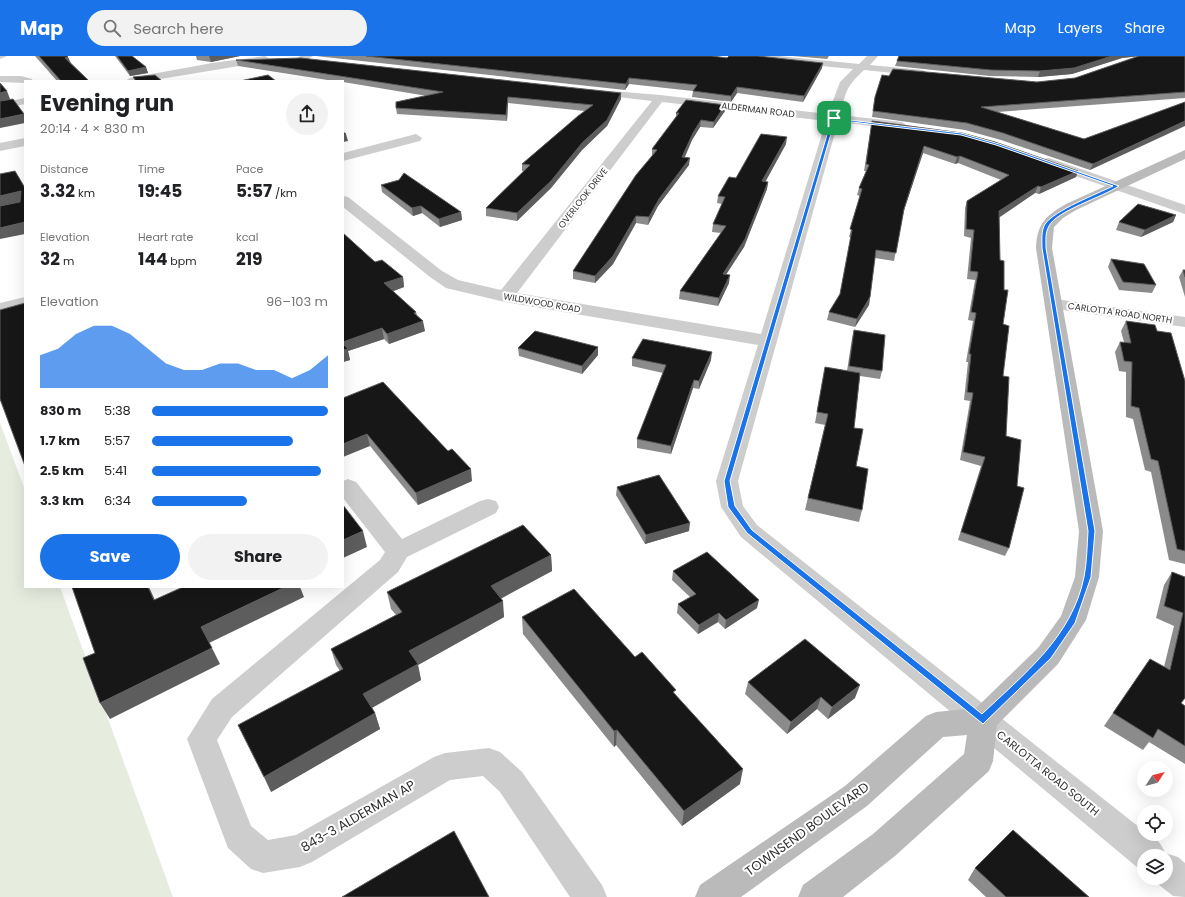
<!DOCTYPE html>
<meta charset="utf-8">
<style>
body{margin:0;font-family:Poppins,sans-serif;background:#f2f2f2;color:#202124;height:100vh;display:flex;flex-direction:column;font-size:15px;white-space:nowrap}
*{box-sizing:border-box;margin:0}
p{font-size:13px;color:#757577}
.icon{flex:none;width:22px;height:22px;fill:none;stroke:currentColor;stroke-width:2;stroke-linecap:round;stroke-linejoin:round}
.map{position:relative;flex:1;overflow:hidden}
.details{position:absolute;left:24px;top:24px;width:320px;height:508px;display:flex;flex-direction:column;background:#fff;border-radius:0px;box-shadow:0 4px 16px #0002}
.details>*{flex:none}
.needle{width:26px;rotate:54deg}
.buttons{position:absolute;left:1137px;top:705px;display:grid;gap:8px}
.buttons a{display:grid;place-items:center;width:36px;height:36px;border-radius:50%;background:#fff;box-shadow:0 4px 16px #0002;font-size:20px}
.pin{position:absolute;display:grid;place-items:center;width:34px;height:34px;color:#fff;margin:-17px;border-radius:8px;box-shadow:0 2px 6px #0006}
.round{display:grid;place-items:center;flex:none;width:42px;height:42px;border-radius:21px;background:#f2f2f2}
.summary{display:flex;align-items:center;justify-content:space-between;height:68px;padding:0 16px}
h1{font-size:22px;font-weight:700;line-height:30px}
.metrics{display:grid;grid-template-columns:repeat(3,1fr);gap:6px;height:68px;padding:4px 16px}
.metrics div{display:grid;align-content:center}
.metrics b{font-size:17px;font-weight:700}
.metrics small{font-size:11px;font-weight:400}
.metrics p{font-size:11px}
.chart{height:112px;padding:8px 16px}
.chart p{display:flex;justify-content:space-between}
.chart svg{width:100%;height:72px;margin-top:4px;fill:#1a73e8;opacity:.7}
.action{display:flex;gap:8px;margin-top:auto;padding:8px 16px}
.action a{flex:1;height:46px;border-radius:24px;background:#1a73e8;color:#fff;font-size:16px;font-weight:700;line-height:46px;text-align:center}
.action a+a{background:#f2f2f2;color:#202124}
ul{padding:0 16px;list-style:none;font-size:13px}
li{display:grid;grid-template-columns:64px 48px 1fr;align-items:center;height:30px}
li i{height:10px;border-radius:5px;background:#1a73e8}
header{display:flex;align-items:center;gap:24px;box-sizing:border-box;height:56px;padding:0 20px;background:#1a73e8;color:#fff}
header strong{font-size:19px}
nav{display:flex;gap:22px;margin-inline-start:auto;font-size:14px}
.search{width:280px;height:36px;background:#f2f2f2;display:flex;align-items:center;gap:10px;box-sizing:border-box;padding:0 14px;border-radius:22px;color:#757577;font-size:15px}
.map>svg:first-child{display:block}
.green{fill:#e6eddf}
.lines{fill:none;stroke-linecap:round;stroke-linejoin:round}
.street{fill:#cdcdcd;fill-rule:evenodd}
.secondary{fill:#bababa;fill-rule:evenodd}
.wall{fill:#8b8b8b}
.shaded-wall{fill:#5d5d5d}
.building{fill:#171717;stroke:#5d5d5d}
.route{fill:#1a73e8;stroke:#fff;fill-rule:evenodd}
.labels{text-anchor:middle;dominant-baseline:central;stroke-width:4;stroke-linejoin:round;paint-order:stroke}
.far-street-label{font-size:9px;fill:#303030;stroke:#fff}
.street-label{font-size:11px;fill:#303030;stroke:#fff}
.near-street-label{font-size:13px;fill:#303030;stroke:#fff}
</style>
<header>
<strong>Map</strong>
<div class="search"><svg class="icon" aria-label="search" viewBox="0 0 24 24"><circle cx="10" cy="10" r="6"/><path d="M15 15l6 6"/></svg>Search here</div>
<nav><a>Map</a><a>Layers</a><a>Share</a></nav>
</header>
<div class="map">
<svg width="1185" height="841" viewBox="0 0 1185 841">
<rect width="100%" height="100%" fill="#fff"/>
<polygon class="green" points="0,367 25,434 25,531 60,531 173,841 0,841"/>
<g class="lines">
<g class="street">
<polygon points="0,0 7,0 0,3"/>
<polygon points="265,0 270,3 269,5 148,25 125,25 130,22 212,7"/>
<polygon points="300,0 313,0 302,6 297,3"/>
<path d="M742 0H779L859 8 867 0H878L870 9 923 14 928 17 923 20 864 14C845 32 846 36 840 59L902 66 908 70 902 74 838 66 738 425 743 450 757 469 1144 775V778C1154 778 1162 788 1165 797L1178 801 1185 807V841L1173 840 1154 825 1153 822H1166V800H1144V814L1138 812 741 481 721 451 716 425 758 289 505 246 446 232 430 221 343 151V140L348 141 442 215 458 224 501 234 652 45 592 38 588 37 586 35 588 33 660 39 828 58 840 26 853 13 747 3ZM662 46 826 65 761 278 517 237Z"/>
<polygon points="0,20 21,20 32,23 33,25 25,25 25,27 0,26"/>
<polygon points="25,42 25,48 0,53 0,47"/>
<polygon points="416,78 422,82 420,85 343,105 343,97"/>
<polygon points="25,82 25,90 0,95 0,87"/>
<polygon points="1049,102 1185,149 1185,158 1044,109 1042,106 1044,103"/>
<polygon points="25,241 25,251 0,257 0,247"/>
<polygon points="1055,243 1185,261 1185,271 1049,252 1046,248 1049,244"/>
<polygon points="348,423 356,426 402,483 480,445 488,443 496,445 499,451 496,457 407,501 398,516 232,661 217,684 251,770 268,784 296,779 434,701 445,697 489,692 500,696 522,716 602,829 607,841 570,841 500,736 483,720 450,724 312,806 300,811 263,817 251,813 228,792 187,683 212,643 380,504 385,496 343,442 343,425"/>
</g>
<path class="secondary" d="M1185 94V103L1076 154 1063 162 1054 171 1052 192 1103 475 1099 521 1086 564 1058 608 997 669 993 705 989 715 895 800 843 841H798L803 829 873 778 964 698 967 679 943 681 867 750 741 841H695L700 829 845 730 926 660 936 656 976 652 1038 592 1061 560 1075 521 1079 475 1036 192C1037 167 1046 160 1066 148Z"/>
</g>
<g class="wall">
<polygon points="35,0 67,0 71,7 89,25 57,25"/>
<polygon points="115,0 132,0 146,11 148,17 130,20"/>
<polygon points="196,0 256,0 240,0 211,6 197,4"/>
<polygon points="316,0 712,0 822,12 803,46 737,37 731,46 692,41 693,35 629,28 625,34"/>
<polygon points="793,0 829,0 827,3"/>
<polygon points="899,0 1185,0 1185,42 997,56 1084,83 1185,46 1090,114 1001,84 965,74 872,61 875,41 889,20 1037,26 1075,22 1139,0 1122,2 1072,18 1038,21 990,20 895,10"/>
<polygon points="236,4 621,43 607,70 582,94 551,132 517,165 486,160 486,152 524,115 522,115 522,108 585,55 508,47 507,65 397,58 396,52 427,40 343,26 343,25 334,25 238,10"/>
<polygon points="725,55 713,72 700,71 692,84 684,102 689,109 658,150 648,169 636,167 613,208 595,227 573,223 573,215 652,100 652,93 676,61 676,57"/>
<polygon points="872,65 1078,115 1076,121 1039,138 1035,137 999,161 1000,204 1003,268 1003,320 1006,380 1009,492 1005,500 958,484 981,410 960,404 970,345 964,344 968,306 966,306 973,265 968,264 975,224 967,223 971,182 964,180 965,152 967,145 1001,124 958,107 955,108 923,97 903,157 894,205 875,202 869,249 855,271 827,264 829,256 840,239 851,181 849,181 860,140 857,139 859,132 866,115 864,115"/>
<polygon points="786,88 765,126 768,126 767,133 744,191 726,218 729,227 718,250 679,243 680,235 721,177 712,176 713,168 722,148 717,147 718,140"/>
<polygon points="381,129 461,156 462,164 440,171 422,157 413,160 382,136"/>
<polygon points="1176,159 1173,166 1141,181 1116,174 1119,166"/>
<polygon points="1111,203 1156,229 1152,237 1119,234 1108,211"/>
<polygon points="375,206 403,221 404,231 393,235 416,256 417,259 425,275 389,288 384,283 348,295 350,304 343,306"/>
<polygon points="1183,214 1185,214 1185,241 1179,221"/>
<polygon points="1126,265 1157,275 1185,325 1185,508 1169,504 1151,416 1145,414 1133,363 1126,361 1126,316 1119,315 1115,296 1120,286 1124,286 1121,275"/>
<polygon points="854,274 882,315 880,323 860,320 854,372 856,410 862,454 859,466 805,454 825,369 815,367 825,311 847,315 852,282"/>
<polygon points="518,292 598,299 582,318 519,300"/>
<polygon points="632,302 711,304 699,333 693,332 671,398 637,392 637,383 663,317 632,310"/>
<polygon points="343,342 472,425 418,449 370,390"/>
<polygon points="617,431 689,475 645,488 616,439"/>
<polygon points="551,499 552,515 501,542 504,561 418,609 421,624 372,652 375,657 380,673 271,736 340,615 336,609 331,593 396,559 391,553 387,536"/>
<polygon points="673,515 757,552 725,573 718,566 698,578 677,557 678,548 690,541 672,524"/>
<polygon points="1172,516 1185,521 1181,647 1185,650 1185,708 1149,686 1143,694 1104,670 1150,603 1164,611 1174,570 1156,562 1164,529"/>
<polygon points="522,561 635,601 740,728 682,770 616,689 614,691 523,578"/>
<polygon points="748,626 855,642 828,663 817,653 787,678 745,638"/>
<polygon points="975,812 1089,841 986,841 968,824"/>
</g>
<g class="shaded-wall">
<polygon points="209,0 240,0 211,6"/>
<polygon points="1112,0 1141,0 1122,2 1072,18 1038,21 1040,15"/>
<polygon points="68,1 71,8 65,2"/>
<polygon points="823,7 822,12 803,46 804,40"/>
<polygon points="146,11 148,17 130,20 128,15"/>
<polygon points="629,22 629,28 625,34 626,28"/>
<polygon points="737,31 737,37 731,46 731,40"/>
<polygon points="7,35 10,43 0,46 0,37"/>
<polygon points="621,37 621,43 607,70 582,94 551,132 517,165 517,157"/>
<polygon points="508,41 508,47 507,65 506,59"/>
<polygon points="725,49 725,55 713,72 714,66"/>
<polygon points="24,58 25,60 25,67 0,72 0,63"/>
<polygon points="701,64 700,71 692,84 682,108 682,101 693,77"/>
<polygon points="1185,65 1185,70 1090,114 1093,108"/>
<polygon points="346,78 348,85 343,86 343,79"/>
<polygon points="787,81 786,88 762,132 762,125"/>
<polygon points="924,90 923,97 902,160 904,153"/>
<polygon points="960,100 958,107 955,108 957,101"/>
<polygon points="690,102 689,109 658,150 648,169 649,161 659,143"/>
<polygon points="1078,115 1076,121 1039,138 1041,131"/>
<polygon points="768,126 767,133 744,191 722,225 723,218"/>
<polygon points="1038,130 1035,137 997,163 999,155"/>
<polygon points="21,135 25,146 0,151 0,140"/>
<polygon points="421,150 422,157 413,160 412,152"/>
<polygon points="461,156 462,164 440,171 439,163"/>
<polygon points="1176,159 1173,166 1141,181 1145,174"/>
<polygon points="636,160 636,167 613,208 595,227 595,220"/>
<polygon points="25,166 25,178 0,183 0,172"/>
<polygon points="730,219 729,227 718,250 719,242"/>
<polygon points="403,221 404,231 386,238 384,227"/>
<polygon points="870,241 869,249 855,271 857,263"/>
<polygon points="423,265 425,275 389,288 387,278"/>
<polygon points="382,272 384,283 348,295 350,304 343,306 343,286"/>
<polygon points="598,291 598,299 582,318 582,310"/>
<polygon points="712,296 711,304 699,333 699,325"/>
<polygon points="694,324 693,332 671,398 671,390"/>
<polygon points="367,378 370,390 343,401 343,388"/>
<polygon points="471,413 472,425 418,449 416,437"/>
<polygon points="690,467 689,475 645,488 646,479"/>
<polygon points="363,475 367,491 343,502 343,484"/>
<polygon points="551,499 552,515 493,547 491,530"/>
<polygon points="148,531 149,531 162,560 154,544"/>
<polygon points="285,531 300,531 304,541 209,587 201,571"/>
<polygon points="759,544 757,552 725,573 726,564"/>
<polygon points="503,545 504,561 418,609 421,624 368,654 363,638 409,595"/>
<polygon points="719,557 718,566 698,578 699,569"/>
<polygon points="212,592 220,608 110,663 100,647"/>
<polygon points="860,629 855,642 828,663 832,651"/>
<polygon points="821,641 817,653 787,678 791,666"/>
<polygon points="375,657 380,673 271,736 264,721"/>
<polygon points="617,674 616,689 614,691 614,675"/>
<polygon points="743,713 740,728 682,770 684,755"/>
</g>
<g class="building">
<polygon points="39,0 67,0 68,1 65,2 89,25 61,25"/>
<polygon points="117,0 132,0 146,11 128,15"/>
<polygon points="366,0 712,0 727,2 729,0 758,0 823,7 804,40 737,31 731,40 693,35 697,29 629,22 626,28"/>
<polygon points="899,0 1112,0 1074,12 1040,15 991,14 897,5"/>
<polygon points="1139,0 1185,0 1185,36 981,51 1084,83 1185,46 1185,65 1093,108 1003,77 967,67 873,55 875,41 882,19 889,20 893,13 1037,26 1075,22"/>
<polygon points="301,2 621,37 607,64 582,87 551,125 517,157 486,152 530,109 522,108 578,60 593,49 508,41 506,59 396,52 396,46 443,36 236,4"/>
<polygon points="155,19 162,25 136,25 133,21"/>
<polygon points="268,19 276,25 240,25"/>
<polygon points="0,27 7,35 0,37"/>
<polygon points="13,43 24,58 0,63 0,45"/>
<polygon points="686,44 725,49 714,66 701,64 693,77 682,101 690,102 659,143 649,161 636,160 613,200 595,220 573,215 636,119 657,94 652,93 679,57 676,57"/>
<polygon points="872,65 962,77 995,86 1078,115 1041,131 1038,130 999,155 1000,204 1004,205 1004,234 1008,234 1003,268 1009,270 1003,320 1009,321 1006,380 1021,384 1017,430 1024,432 1009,492 961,476 985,401 963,396 973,337 967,336 971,298 969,298 976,257 971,256 978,216 970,215 974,174 966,173 967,145 1009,119 960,100 957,101 924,90 904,153 896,197 876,194 870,241 857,263 829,256 840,238 852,174 850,173 862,133 859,132 869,109 866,108"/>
<polygon points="343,76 346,78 343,79"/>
<polygon points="761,78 787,81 762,125 768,126 745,183 723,218 730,219 719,242 680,235 726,170 713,168 725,141 718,140 729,121 736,122"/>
<polygon points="15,115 25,132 25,166 0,172 0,150 20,146 21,135 0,140 0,118"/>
<polygon points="404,117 461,156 439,163 421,150 412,152 381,129 399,124"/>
<polygon points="1138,148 1176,159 1145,174 1119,166"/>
<polygon points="343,177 375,206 382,204 403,221 384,227 416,256 414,257 423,265 387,278 382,272 343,286"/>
<polygon points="1111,203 1144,208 1156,229 1123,226"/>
<polygon points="1183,214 1185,214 1185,221"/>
<polygon points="25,247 25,410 0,343 0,254"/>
<polygon points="1126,265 1155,269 1157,275 1171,277 1185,325 1185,495 1177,493 1158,405 1151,403 1139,352 1131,350 1132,306 1124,305 1120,286 1131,287"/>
<polygon points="854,274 885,279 882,315 849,310"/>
<polygon points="535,275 598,291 582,310 518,292"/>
<polygon points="643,283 712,296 699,325 694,324 671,390 637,383 666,309 632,302"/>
<polygon points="343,288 348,293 343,294"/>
<polygon points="825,311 860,317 854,372 863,373 856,410 868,413 862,454 808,442 828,358 817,356"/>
<polygon points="383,326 448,395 452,393 471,413 416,437 367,378 343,388 343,342"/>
<polygon points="659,419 690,467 646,479 617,431"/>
<polygon points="343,449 363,475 343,484"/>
<polygon points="523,469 551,499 491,530 503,545 409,595 418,608 363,638 375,657 264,721 238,669 343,613 331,593 402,556 387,536"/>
<polygon points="707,496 759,544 726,564 719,557 699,569 678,548 696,538 673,515"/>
<polygon points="1172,516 1185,521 1185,642 1181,647 1185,650 1185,690 1158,673 1153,682 1113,657 1150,603 1170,614 1183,557 1164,550"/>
<polygon points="72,531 148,531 154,544 183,531 285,531 201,571 212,592 100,647 83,602 95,597"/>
<polygon points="574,533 635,601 642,596 676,634 673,636 743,713 684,755 617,674 614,675 522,561"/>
<polygon points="805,583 860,629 832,651 821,641 791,666 748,626"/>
<polygon points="1013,774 1089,841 1006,841 975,812"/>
<polygon points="454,775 489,841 342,841"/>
</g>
<path class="route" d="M832 62 961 77 999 88 1119 130C1103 141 1056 155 1049 170 1045 177 1046 184 1046 192L1095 475 1091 521 1075 567 1051 602 983 668 747 477 728 451 724 425ZM835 64 961 79 996 89 1113 130C1097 138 1055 154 1045 168 1041 175 1042 184 1042 192L1088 475C1087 490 1087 506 1084 521 1072 581 1024 618 982 658L752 474 735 450 730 425Z"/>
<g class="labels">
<g class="far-street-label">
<text transform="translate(758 54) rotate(7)">ALDERMAN ROAD</text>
<text transform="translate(583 142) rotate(-52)">OVERLOOK DRIVE</text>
<text transform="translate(542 247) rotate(10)">WILDWOOD ROAD</text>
<text transform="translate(1120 257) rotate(8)">CARLOTTA ROAD NORTH</text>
</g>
<g class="street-label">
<text transform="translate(1048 717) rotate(39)">CARLOTTA ROAD SOUTH</text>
</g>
<g class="near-street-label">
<text transform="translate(358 760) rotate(-30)">843-3 ALDERMAN AP</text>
<text transform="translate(807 773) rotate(-36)">TOWNSEND BOULEVARD</text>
</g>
</g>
</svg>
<div class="buttons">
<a><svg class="needle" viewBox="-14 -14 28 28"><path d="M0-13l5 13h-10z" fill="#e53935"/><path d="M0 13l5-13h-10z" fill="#757577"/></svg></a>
<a><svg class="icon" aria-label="locate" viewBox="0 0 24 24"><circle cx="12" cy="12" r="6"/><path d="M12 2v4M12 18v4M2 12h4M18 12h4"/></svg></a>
<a><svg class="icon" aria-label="layers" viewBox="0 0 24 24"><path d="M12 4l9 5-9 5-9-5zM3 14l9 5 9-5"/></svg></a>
</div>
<div class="pin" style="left:834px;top:62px;background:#1e9e55"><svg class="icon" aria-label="arrive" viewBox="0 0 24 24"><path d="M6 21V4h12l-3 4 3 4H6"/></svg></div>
<section class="details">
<div class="summary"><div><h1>Evening run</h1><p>20:14 · 4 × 830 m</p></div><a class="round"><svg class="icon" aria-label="share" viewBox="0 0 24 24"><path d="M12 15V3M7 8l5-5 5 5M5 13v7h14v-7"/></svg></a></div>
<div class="metrics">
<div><p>Distance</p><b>3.32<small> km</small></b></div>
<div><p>Time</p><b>19:45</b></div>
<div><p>Pace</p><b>5:57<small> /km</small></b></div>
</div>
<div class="metrics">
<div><p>Elevation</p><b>32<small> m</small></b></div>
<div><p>Heart rate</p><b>144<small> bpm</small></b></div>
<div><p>kcal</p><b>219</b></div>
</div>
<div class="chart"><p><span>Elevation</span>96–103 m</p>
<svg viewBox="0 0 160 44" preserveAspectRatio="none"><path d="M0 44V24L10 20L20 11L30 6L40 6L50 11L60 20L70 29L80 33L90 33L100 29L110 29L120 33L130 33L140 38L150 33L160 24V44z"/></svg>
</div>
<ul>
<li><b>830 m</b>5:38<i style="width:100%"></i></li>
<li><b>1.7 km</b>5:57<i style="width:80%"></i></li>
<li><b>2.5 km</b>5:41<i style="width:96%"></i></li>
<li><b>3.3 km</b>6:34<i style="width:54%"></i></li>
</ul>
<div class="action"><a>Save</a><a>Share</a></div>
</section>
</div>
